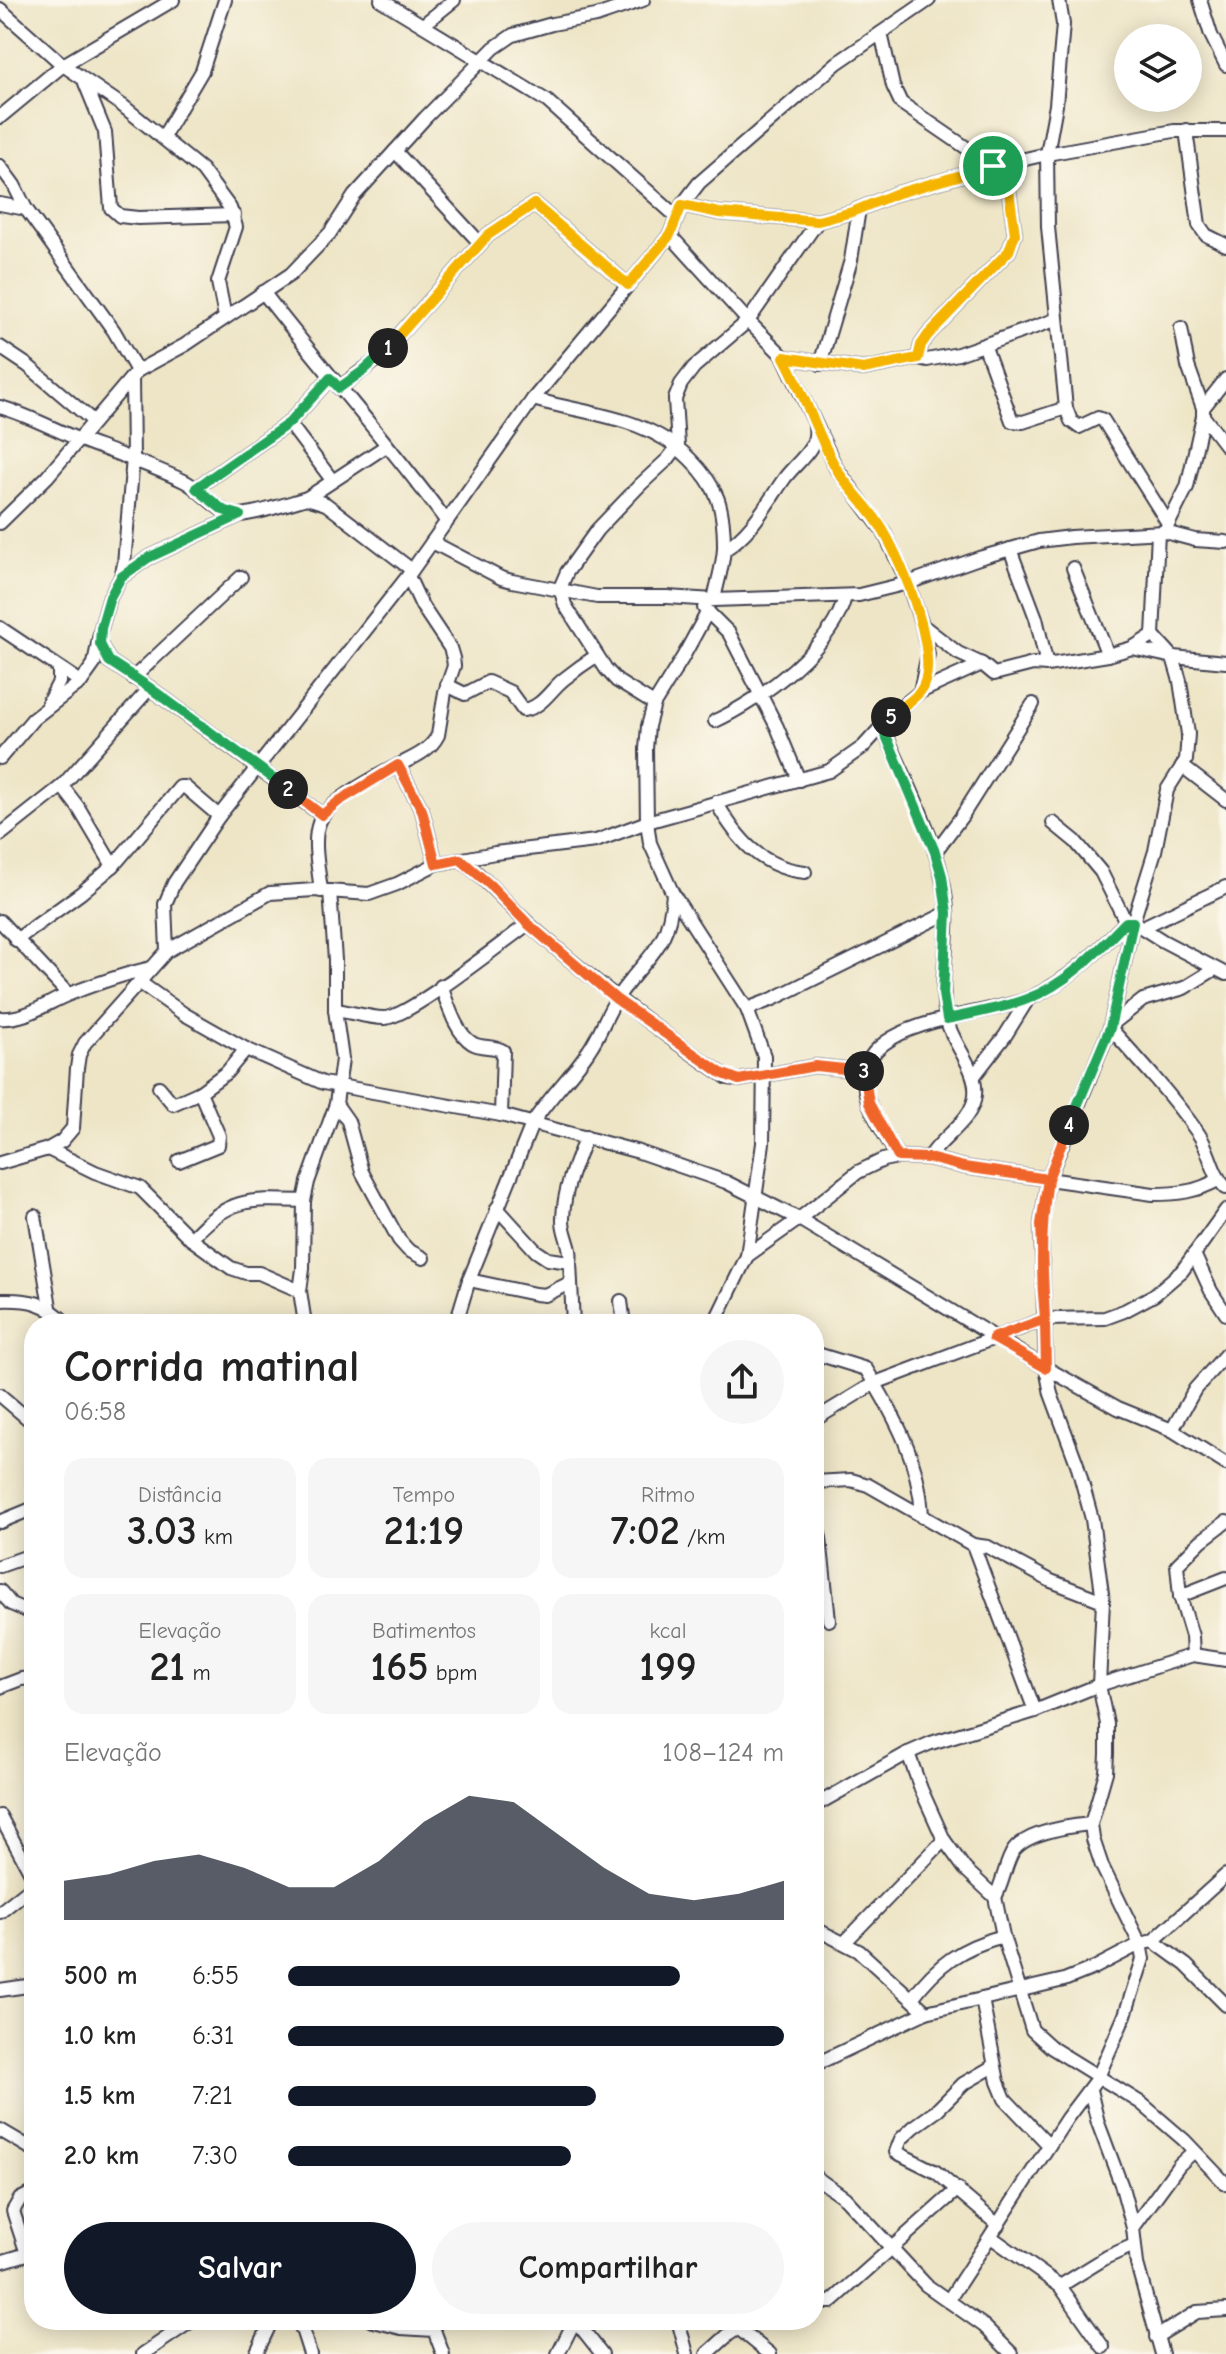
<!DOCTYPE html>
<html lang="pt">
<meta charset="utf-8">
<style>
body{margin:0;font-family:"Comic Neue",sans-serif;background:#f6f6f6;color:#222;height:100vh;display:flex;flex-direction:column;font-size:30px;white-space:nowrap}
*{box-sizing:border-box;margin:0}
p{font-size:26px;color:#767676}
.icon{flex:none;width:44px;height:44px;fill:none;stroke:currentColor;stroke-width:2;stroke-linecap:round;stroke-linejoin:round}
.map{position:relative;flex:1;overflow:hidden}
.sheet{position:absolute;left:24px;top:1314px;width:800px;height:1016px;display:flex;flex-direction:column;background:#fff;border-radius:32px;box-shadow:0 4px 20px #0003}
.sheet>*{flex:none}
.fabs{position:absolute;left:1114px;top:24px;display:grid;gap:16px}
.fabs a{display:grid;place-items:center;width:88px;height:88px;border-radius:50%;background:#fff;box-shadow:0 4px 20px #0003;font-size:40px}
.pin{position:absolute;display:grid;place-items:center;width:68px;height:68px;color:#fff;margin:-34px;border:4px solid #fff;border-radius:50%;box-shadow:0 2px 8px #0007}
.km{position:absolute;width:40px;height:40px;margin:-20px;border-radius:50%;background:#222;color:#fff;font-size:22px;line-height:40px;text-align:center}
.round{display:grid;place-items:center;flex:none;width:84px;height:84px;border-radius:42px;background:#f6f6f6}
.summary{display:flex;align-items:center;justify-content:space-between;height:136px;padding:0 40px}
h1{font-size:44px;font-weight:700;line-height:60px}
.figures{display:grid;grid-template-columns:repeat(3,1fr);gap:12px;height:136px;padding:8px 40px}
.figures div{display:grid;align-content:center;border-radius:20px;background:#f6f6f6;text-align:center}
.figures b{font-size:40px;font-weight:700}
.figures small{font-size:22px;font-weight:400}
.figures p{font-size:22px}
.chart{height:224px;padding:16px 40px}
.chart p{display:flex;justify-content:space-between}
.chart svg{width:100%;height:144px;margin-top:8px;fill:#111827;opacity:.7}
.action{display:flex;gap:16px;margin-top:auto;padding:16px 40px}
.action a{flex:1;height:92px;border-radius:48px;background:#111827;color:#fff;font-size:32px;font-weight:700;line-height:92px;text-align:center}
.action a+a{background:#f6f6f6;color:#222}
ul{padding:0 40px;list-style:none;font-size:26px}
li{display:grid;grid-template-columns:128px 96px 1fr;align-items:center;height:60px}
li i{height:20px;border-radius:10px;background:#111827}
.map>svg:first-child{display:block}
.lines{fill:none;stroke-linecap:round;stroke-linejoin:round}
.minor-casing{stroke:#413f50;stroke-width:16}
.minor{stroke:#fff;stroke-width:12}
.split-1-casing{stroke:#fff;stroke-width:16}
.split-2-casing{stroke:#fff;stroke-width:16}
.split-3-casing{stroke:#fff;stroke-width:16}
.split-4-casing{stroke:#fff;stroke-width:16}
.split-5-casing{stroke:#fff;stroke-width:16}
.split-6-casing{stroke:#fff;stroke-width:16}
.split-1{stroke:#f5b400;stroke-width:10}
.split-2{stroke:#22a559;stroke-width:10}
.split-3{stroke:#f0652b;stroke-width:10}
.split-4{stroke:#f0652b;stroke-width:10}
.split-5{stroke:#22a559;stroke-width:10}
.split-6{stroke:#f5b400;stroke-width:10}
</style>
<div class="map">
<svg width="1226" height="2354" viewBox="0 0 1226 2354">
<rect width="100%" height="100%" fill="#fbf7ec"/>
<filter id="ink" filterUnits="userSpaceOnUse"><feTurbulence type="fractalNoise" baseFrequency=".0125" numOctaves="2"/><feDisplacementMap in="SourceGraphic" scale="16" xChannelSelector="R" yChannelSelector="G"/><feConvolveMatrix kernelMatrix="1 2 1 2 8 2 1 2 1" color-interpolation-filters="sRGB"/></filter>
<filter id="wash" filterUnits="userSpaceOnUse"><feTurbulence type="fractalNoise" baseFrequency=".006" numOctaves="4" result="noise"/><feDisplacementMap in="SourceGraphic" scale="32" xChannelSelector="R" yChannelSelector="G"/><feGaussianBlur stdDeviation="1.8" result="paint"/><feColorMatrix in="noise" values="0 0 0 0 0 0 0 0 0 0 0 0 0 0 0 0 0 1.4 0 .05"/><feComposite in="paint" operator="in"/></filter>
<g filter="url(#wash)">
<rect width="100%" height="100%" fill="#eee5c6"/>
</g>
<g filter="url(#ink)">
<g class="lines">
<defs>
<g id="minor">
<polyline points="381,0 547,101 677,217"/>
<polyline points="1059,0 1063,24 1056,105 1047,154 1048,227 1066,408 1071,421 1079,427 1098,418 1103,420 1168,523"/>
<polyline points="1200,0 1211,35 1226,65"/>
<polyline points="0,9 63,65 123,106 202,170 230,208 236,227 218,282 225,317"/>
<polyline points="423,25 454,0"/>
<polyline points="881,33 893,86 901,103 993,166"/>
<polyline points="85,83 105,132 111,208 120,216 138,218 234,215"/>
<polyline points="0,117 63,65 173,0"/>
<polyline points="1186,130 1199,225 1206,235 1226,245"/>
<polyline points="163,137 202,71 225,0"/>
<polyline points="395,151 480,243"/>
<polyline points="0,166 14,185 26,209 114,331 137,371"/>
<polyline points="0,204 26,209"/>
<polyline points="682,205 719,213 818,221 852,212 895,194 990,167 1047,154 1174,131 1226,131"/>
<polyline points="670,235 748,321 784,357 836,468 884,532 908,583 922,625 928,654 920,692"/>
<path d="M263 292C323 370 389 443 447 522"/>
<polyline points="0,347 27,365 93,421"/>
<polyline points="985,347 1012,421 1023,422 1066,408"/>
<polyline points="784,357 863,369 918,358 927,360 958,354 1055,320"/>
<polyline points="918,358 921,345 928,335 1009,251 1015,234 1005,163"/>
<polyline points="820,364 851,260 859,209"/>
<polyline points="339,388 378,359 488,235 534,204 628,285"/>
<path d="M533 399C588 415 648 416 690 459 718 487 724 507 724 546 724 563 717 583 714 600"/>
<path d="M0 407C28 415 53 429 80 440 115 453 150 465 184 481 203 490 218 516 241 515 260 513 289 503 307 498L326 504 412 570"/>
<polyline points="1203,408 1226,379"/>
<polyline points="1203,416 1226,446"/>
<polyline points="289,423 332,480"/>
<polyline points="196,488 289,423 330,378"/>
<polyline points="307,498 386,446"/>
<polyline points="0,523 47,477 137,371 185,345 291,274 330,233 354,196 425,118 494,48 513,35 552,24 596,16 643,0"/>
<polyline points="1166,529 1187,487 1203,416 1203,408 1188,366 1181,328"/>
<polyline points="432,542 501,578 512,581 597,597 667,597 714,600 859,595 908,583 979,558 1039,541 1071,537 1165,532 1195,540 1226,542"/>
<polyline points="1010,549 1036,618 1047,665"/>
<path d="M724 550C752 532 766 505 784 479 795 463 819 449 815 427"/>
<polyline points="1073,568 1108,655"/>
<polyline points="121,577 148,558 240,515"/>
<polyline points="704,608 729,633 777,727 799,780"/>
<polyline points="708,611 683,657 654,704 648,726 646,749 647,822 650,843 673,894 747,1009 764,1056 763,1143 747,1256 714,1324"/>
<polyline points="922,625 958,653 982,664 994,674 1033,664 1047,665 1108,655 1132,648 1153,635"/>
<polyline points="0,628 81,682"/>
<polyline points="100,644 109,661 150,688 322,815"/>
<polyline points="1132,648 1173,657 1226,662"/>
<polyline points="133,678 241,577"/>
<path d="M447 685 465 694 488 682 510 692 523 710C542 708 550 690 564 679 574 671 585 663 596 656"/>
<polyline points="48,703 59,682 59,669"/>
<polyline points="654,704 617,681 606,669 565,605 560,588 567,572 597,530 640,485 668,459 678,446 675,399 681,384 694,367 748,321 818,221"/>
<path d="M715 721C759 701 835 646 845 596"/>
<path d="M882 726C907 783 943 849 947 911 949 948 938 985 947 1021 954 1047 978 1069 975 1095 973 1121 941 1137 929 1158"/>
<polyline points="0,758 33,719 81,682 94,664 101,628 110,597 121,577 124,564 133,458 132,378"/>
<polyline points="398,765 422,810 436,864"/>
<polyline points="1182,766 1226,800"/>
<polyline points="62,786 78,807 113,866"/>
<path d="M716 802C737 839 761 868 805 872"/>
<polyline points="1053,823 1075,841 1101,872 1126,922"/>
<polyline points="0,835 62,786 150,688"/>
<polyline points="935,852 962,816 1033,704"/>
<path d="M460 859C487 879 507 905 532 927 594 982 659 1032 728 1078L739 1080 815 1066 864 1071"/>
<path d="M321 891C319 871 312 842 319 823 326 802 379 775 399 765 414 757 430 751 438 735L445 692 454 666 453 658 450 648 422 606 408 576"/>
<polyline points="0,921 68,994"/>
<polyline points="1143,927 1226,887"/>
<polyline points="16,940 81,893 113,866 180,787 185,787 219,816"/>
<polyline points="167,951 270,893 314,890 369,894 397,884 436,864 495,853 596,841 647,822 829,771 863,747 895,712 920,692 982,664"/>
<polyline points="139,982 184,1014 246,1049 323,1083 501,1115 639,1152 726,1182 799,1219 1046,1368 1118,1408 1172,1430 1226,1464"/>
<path d="M441 986C448 1004 455 1032 472 1043 481 1049 494 1045 503 1051L501 1115"/>
<polyline points="747,1009 773,999 947,913"/>
<path d="M335 1010C351 1012 369 1018 384 1018 407 1019 504 941 528 924"/>
<path d="M0 1018C27 1020 47 1002 72 993 98 983 124 974 151 968"/>
<polyline points="1111,1025 1143,1000 1184,988 1215,969"/>
<path d="M1110 1028C1141 1062 1172 1096 1198 1133 1210 1150 1211 1173 1226 1188"/>
<polyline points="974,1076 1005,1036 1028,999"/>
<polyline points="159,1087 173,1104 200,1092"/>
<polyline points="336,1104 348,1121 362,1172 399,1240 408,1250 423,1258"/>
<polyline points="48,1149 95,1172 140,1188 191,1239 231,1268 246,1273 259,1273 300,1291"/>
<path d="M898 1157C888 1140 876 1122 869 1103 836 1017 983 1019 1030 998 1069 981 1097 952 1126 922H1133L1163 941 1226 974"/>
<polyline points="179,1161 218,1145 219,1136 200,1092 227,1072 246,1049"/>
<polyline points="0,1163 48,1149 62,1141 73,1128 77,1068 79,1055 85,1043 167,951 165,904 174,883 219,816 408,576 533,399 670,235 682,205 699,183 837,63 929,0"/>
<polyline points="497,1208 536,1251 548,1259 570,1262"/>
<polyline points="35,1216 50,1307"/>
<path d="M191 1239C229 1197 249 1199 304 1201"/>
<polyline points="1194,1254 1211,1291 1226,1314"/>
<path d="M747 1256 799 1219 858 1172 883 1160 898 1157 929 1158 964 1167 1153 1194C1178 1194 1196 1192 1218 1180"/>
<polyline points="469,1280 535,1294 545,1295 570,1283"/>
<path d="M0 1300C31 1299 45 1302 67 1324"/>
<polyline points="621,1301 624,1324"/>
<polyline points="305,1324 300,1291 303,1269 304,1201 308,1182 336,1104 342,1059 335,1010 335,960 330,891"/>
<path d="M459 1324V1313L469 1280 532 1124C549 1097 572 1076 589 1050 601 1033 607 1012 619 995 647 955 669 949 673 894"/>
<path d="M573 1324 570 1262C573 1246 562 1234 563 1218 564 1189 575 1163 586 1137"/>
<path d="M814 1353 866 1369C895 1416 920 1461 922 1517"/>
<polyline points="0,1395 34,1424"/>
<polyline points="814,1420 875,1383 1045,1319 1105,1318 1124,1311 1154,1295 1182,1271 1226,1210"/>
<polyline points="1172,1430 1195,1389 1226,1354"/>
<polyline points="814,1482 851,1480 868,1485 973,1545 988,1547 1051,1581 1103,1601"/>
<polyline points="814,1515 820,1538 829,1620"/>
<polyline points="0,1522 34,1508"/>
<polyline points="973,1545 1035,1711"/>
<polyline points="0,1566 34,1554"/>
<polyline points="0,1591 11,1604 27,1611"/>
<polyline points="1180,1596 1226,1578"/>
<polyline points="1193,1655 1192,1636 1180,1596 1177,1565 1201,1541 1226,1522"/>
<polyline points="0,1687 21,1679 34,1678"/>
<polyline points="908,1753 921,1789 944,1840 965,1869 995,1897 1003,1936 1032,2030 1052,2048 1141,2103 1184,2140 1226,2184"/>
<polyline points="814,1806 908,1753 931,1743 1035,1711 1099,1685 1193,1655 1226,1660"/>
<polyline points="0,1816 34,1879"/>
<path d="M995 1897C1003 1884 1006 1860 1014 1850 1028 1832 1070 1826 1091 1824"/>
<polyline points="0,1912 34,1885"/>
<polyline points="814,1928 859,1951 926,2012"/>
<polyline points="1153,1941 1186,1965 1226,2005"/>
<polyline points="845,1942 944,1840"/>
<polyline points="0,1990 34,1985"/>
<path d="M912 1998C938 1964 960 1948 1003 1936"/>
<polyline points="982,1999 998,2082 1005,2099 1049,2145"/>
<polyline points="814,2065 926,2012 1064,1980 1094,1968 1140,1944 1153,1941 1226,1875"/>
<polyline points="994,2066 963,2084 935,2112 914,2127 901,2139 896,2152 936,2172 998,2225"/>
<polyline points="1090,2090 1098,2123 1122,2187 1133,2228 1137,2264 1162,2354"/>
<polyline points="0,2130 34,2150"/>
<polyline points="814,2176 845,2198 926,2285 984,2326 1012,2354"/>
<polyline points="1133,2228 1179,2165 1194,2151"/>
<polyline points="991,2237 1060,2286 1103,2347"/>
<polyline points="27,2254 13,2211 20,2199 34,2192"/>
<polyline points="0,2262 34,2252"/>
<polyline points="1060,2286 1107,2257 1134,2245"/>
<polyline points="948,2301 1067,2118 1098,2077 1125,2015 1143,1959 1140,1944 1102,1866 1093,1839 1091,1824 1106,1772 1107,1754 1107,1724 1099,1685 1103,1601 1092,1519 1077,1464 1051,1394 1046,1368 1041,1224 1048,1179 1110,1028 1133,922 1155,851 1167,790 1186,760 1188,734 1180,681 1173,657 1153,635 1158,533"/>
<polyline points="814,2302 831,2302 958,2189"/>
<polyline points="299,2320 310,2354"/>
<polyline points="370,2320 401,2328 434,2330 443,2354"/>
<polyline points="575,2320 602,2354"/>
<polyline points="678,2320 687,2354"/>
<polyline points="738,2328 770,2354"/>
<polyline points="1156,2337 1197,2312 1226,2310"/>
<polyline points="143,2354 193,2320"/>
<polyline points="256,2354 272,2320"/>
<polyline points="558,2354 575,2320"/>
<polyline points="707,2354 728,2335 750,2320"/>
</g>
</defs>
<use href="#minor" class="minor-casing"/>
<use href="#minor" class="minor"/>
</g>
</g>
<g class="lines" filter="url(#ink)">
<defs>
<polyline id="split-1" points="388,348 488,235 534,204 628,285 670,235 682,205 719,213 818,221 852,212 895,194 993,166"/>
<polyline id="split-2" points="288,789 150,688 109,661 100,644 101,628 110,597 121,577 148,558 240,515 223,510 196,488 289,423 330,378 339,388 363,371 388,348"/>
<polyline id="split-3" points="288,789 322,815 339,801 398,765 422,810 436,864 460,859 490,885 528,924 616,999 721,1073 739,1080 815,1066 864,1071"/>
<path id="split-4" d="M864 1071 869 1103 898 1157 929 1158 964 1167 1048 1179C1041 1226 1040 1271 1045 1319V1325L1046 1368 993 1338 1045 1319 1041 1224 1048 1179 1069 1125"/>
<path id="split-5" d="M891 717 882 726 935 852 942 876 947 913 943 994 947 1019C973 1013 1002 1009 1027 999 1067 984 1097 952 1126 922H1133L1110 1028 1069 1125"/>
<path id="split-6" d="M891 717C899 708 911 702 919 693 945 662 902 563 884 532 871 508 849 491 836 468 816 432 804 393 784 357L863 369 918 358 921 345 928 335 1009 251 1015 234 1005 163 993 166"/>
</defs>
<use href="#split-1" class="split-1-casing"/>
<use href="#split-2" class="split-2-casing"/>
<use href="#split-3" class="split-3-casing"/>
<use href="#split-4" class="split-4-casing"/>
<use href="#split-5" class="split-5-casing"/>
<use href="#split-6" class="split-6-casing"/>
<use href="#split-1" class="split-1"/>
<use href="#split-2" class="split-2"/>
<use href="#split-3" class="split-3"/>
<use href="#split-4" class="split-4"/>
<use href="#split-5" class="split-5"/>
<use href="#split-6" class="split-6"/>
</g>
</svg>
<div class="fabs">
<a><svg class="icon" aria-label="layers" viewBox="0 0 24 24"><path d="M12 4l9 5-9 5-9-5zM3 14l9 5 9-5"/></svg></a>
</div>
<div class="pin" style="left:993px;top:166px;background:#1e9e55"><svg class="icon" aria-label="arrive" viewBox="0 0 24 24"><path d="M6 21V4h12l-3 4 3 4H6"/></svg></div>
<b class="km" style="left:388px;top:348px">1</b>
<b class="km" style="left:288px;top:789px">2</b>
<b class="km" style="left:864px;top:1071px">3</b>
<b class="km" style="left:1069px;top:1125px">4</b>
<b class="km" style="left:891px;top:717px">5</b>
<section class="sheet">
<div class="summary"><div><h1>Corrida matinal</h1><p>06:58</p></div><a class="round"><svg class="icon" aria-label="share" viewBox="0 0 24 24"><path d="M12 15V3M7 8l5-5 5 5M5 13v7h14v-7"/></svg></a></div>
<div class="figures">
<div><p>Distância</p><b>3.03<small> km</small></b></div>
<div><p>Tempo</p><b>21:19</b></div>
<div><p>Ritmo</p><b>7:02<small> /km</small></b></div>
</div>
<div class="figures">
<div><p>Elevação</p><b>21<small> m</small></b></div>
<div><p>Batimentos</p><b>165<small> bpm</small></b></div>
<div><p>kcal</p><b>199</b></div>
</div>
<div class="chart"><p><span>Elevação</span>108–124 m</p>
<svg viewBox="0 0 160 44" preserveAspectRatio="none"><path d="M0 44V32L10 30L20 26L30 24L40 28L50 34L60 34L70 26L80 14L90 6L100 8L110 18L120 28L130 36L140 38L150 36L160 32V44z"/></svg>
</div>
<ul>
<li><b>500 m</b>6:55<i style="width:79%"></i></li>
<li><b>1.0 km</b>6:31<i style="width:100%"></i></li>
<li><b>1.5 km</b>7:21<i style="width:62%"></i></li>
<li><b>2.0 km</b>7:30<i style="width:57%"></i></li>
</ul>
<div class="action"><a>Salvar</a><a>Compartilhar</a></div>
</section>
</div>
